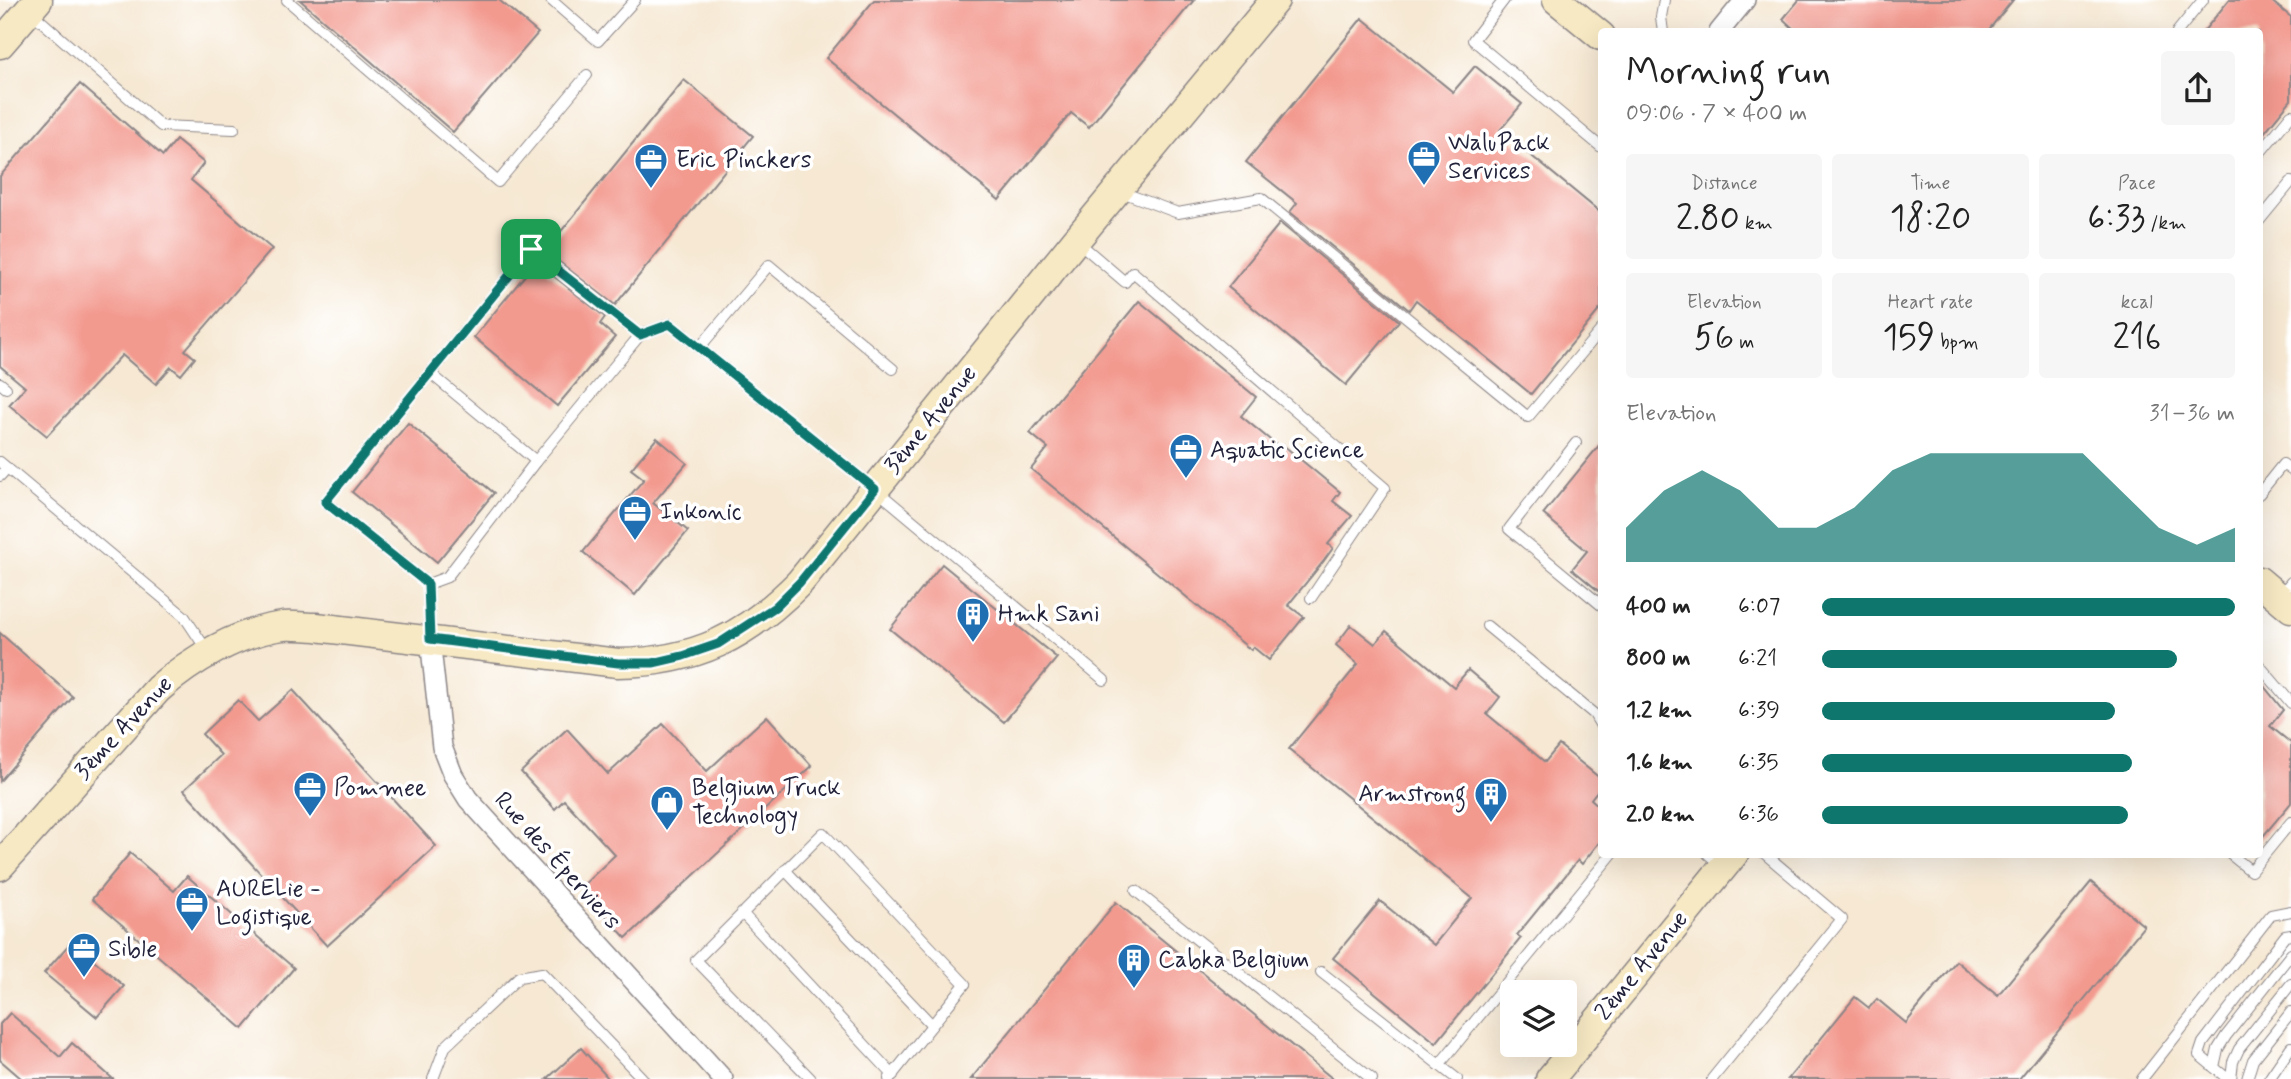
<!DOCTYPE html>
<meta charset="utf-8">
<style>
body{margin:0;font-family:Mynerve,sans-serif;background:#f6f6f6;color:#222;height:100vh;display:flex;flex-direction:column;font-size:26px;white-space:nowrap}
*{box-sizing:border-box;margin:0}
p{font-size:23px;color:#767676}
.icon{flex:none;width:38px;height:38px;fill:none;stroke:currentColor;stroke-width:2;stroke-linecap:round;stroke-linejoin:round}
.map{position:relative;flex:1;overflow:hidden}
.panel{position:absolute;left:1598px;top:28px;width:665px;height:830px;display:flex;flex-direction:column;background:#fff;border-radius:7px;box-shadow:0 7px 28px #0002}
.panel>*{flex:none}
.controls{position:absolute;left:1500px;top:980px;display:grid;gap:14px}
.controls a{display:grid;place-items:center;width:77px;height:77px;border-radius:7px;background:#fff;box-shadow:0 7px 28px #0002;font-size:35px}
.pin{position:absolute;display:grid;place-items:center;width:60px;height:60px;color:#fff;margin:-30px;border-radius:14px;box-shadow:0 4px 10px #0006}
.round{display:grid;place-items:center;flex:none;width:74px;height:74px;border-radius:7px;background:#f6f6f6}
.head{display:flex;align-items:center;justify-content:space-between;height:119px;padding:0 28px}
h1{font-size:38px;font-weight:600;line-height:52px}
.stats{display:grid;grid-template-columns:repeat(3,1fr);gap:10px;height:119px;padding:7px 28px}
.stats div{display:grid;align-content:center;border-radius:7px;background:#f6f6f6;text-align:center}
.stats b{font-size:35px;font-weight:600}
.stats small{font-size:19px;font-weight:400}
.stats p{font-size:19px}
.chart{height:196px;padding:14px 28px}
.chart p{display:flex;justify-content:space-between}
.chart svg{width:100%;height:126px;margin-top:7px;fill:#0f766e;opacity:.7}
ul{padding:0 28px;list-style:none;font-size:23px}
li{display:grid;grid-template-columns:112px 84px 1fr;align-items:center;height:52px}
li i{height:18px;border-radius:9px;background:#0f766e}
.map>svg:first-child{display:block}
.building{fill:#f39a8f}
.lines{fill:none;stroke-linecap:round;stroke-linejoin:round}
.lane-casing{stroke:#8c8587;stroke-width:12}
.street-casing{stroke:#8c8587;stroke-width:22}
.secondary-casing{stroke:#8c8587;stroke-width:31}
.lane{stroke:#fff;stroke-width:10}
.street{stroke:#fff;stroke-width:19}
.secondary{stroke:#f7e9c3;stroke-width:28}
.route-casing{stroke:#fff;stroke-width:14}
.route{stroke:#0f766e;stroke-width:9}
.labels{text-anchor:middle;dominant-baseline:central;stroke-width:7;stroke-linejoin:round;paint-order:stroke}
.poi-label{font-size:24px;fill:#22223b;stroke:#fff;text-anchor:start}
.street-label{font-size:24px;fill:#22223b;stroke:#fff}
</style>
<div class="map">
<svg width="2291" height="1079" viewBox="0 0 2291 1079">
<rect width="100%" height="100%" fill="#fff"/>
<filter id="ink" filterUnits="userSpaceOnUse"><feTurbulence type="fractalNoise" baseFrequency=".0143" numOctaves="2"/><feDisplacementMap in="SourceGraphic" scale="14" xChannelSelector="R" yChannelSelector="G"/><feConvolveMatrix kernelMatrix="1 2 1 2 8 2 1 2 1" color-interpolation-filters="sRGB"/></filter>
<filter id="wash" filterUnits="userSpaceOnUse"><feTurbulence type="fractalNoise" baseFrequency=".00686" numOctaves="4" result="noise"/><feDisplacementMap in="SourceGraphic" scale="28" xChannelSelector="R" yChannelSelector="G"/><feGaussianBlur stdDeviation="1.57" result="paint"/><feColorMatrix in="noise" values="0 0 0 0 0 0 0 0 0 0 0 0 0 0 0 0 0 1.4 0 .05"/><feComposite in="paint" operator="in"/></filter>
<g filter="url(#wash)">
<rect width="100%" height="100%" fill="#f6e8d3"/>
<g id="blocks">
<g class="building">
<polygon points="300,0 499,0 538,33 453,132"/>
<polygon points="874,0 1194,0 1089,127 1071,113 999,200 826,58"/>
<polygon points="1799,0 2013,0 1987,32 1797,32 1783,19"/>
<polygon points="2229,0 2270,0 2291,17 2291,100 2259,139 2259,32 2203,32"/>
<polygon points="1362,18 1453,92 1475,66 1522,104 1500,130 1601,213 1601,308 1531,394 1416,300 1409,310 1290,212 1297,203 1246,162"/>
<polygon points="684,80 753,136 615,305 545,251"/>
<polygon points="80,84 163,156 176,140 204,163 191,180 272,249 185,350 195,358 181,375 171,367 156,384 122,355 47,436 9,405 25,387 0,366 0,176"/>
<polygon points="1280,223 1399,321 1346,385 1228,287"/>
<polygon points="536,262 605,317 600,324 615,337 557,406 474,337"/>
<polygon points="1139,301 1256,397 1241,416 1280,448 1283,445 1340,492 1333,501 1352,516 1328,544 1333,548 1323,562 1288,605 1304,617 1269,660 1253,647 1251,650 1031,469 1048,448 1030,433"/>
<polygon points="408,423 494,493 437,562 352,492"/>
<polygon points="657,438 687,463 653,503 688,531 635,595 583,552 644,479 631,469"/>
<polygon points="1601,443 1601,593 1572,569 1587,551 1543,514"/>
<polygon points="942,564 1057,658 1004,722 890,629"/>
<polygon points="1351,625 1375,644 1386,631 1454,687 1468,670 1500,697 1487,714 1545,762 1559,745 1601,779 1601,786 1591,799 1601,808 1601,840 1582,864 1578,860 1517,935 1521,938 1436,1043 1333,958 1380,901 1434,945 1472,898 1289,749 1358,664 1336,645"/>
<polygon points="0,633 73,697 0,781"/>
<polygon points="2259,680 2283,710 2270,726 2291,743 2291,803 2259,841"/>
<polygon points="293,690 436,846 327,946 184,790 221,755 202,734 238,700 258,721"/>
<polygon points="767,716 812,766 626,938 580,888 615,855 564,800 555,809 521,772 567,729 608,774 663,724 707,771"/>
<polygon points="130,853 174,891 187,876 294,968 243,1029 92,899"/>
<polygon points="2091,882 2144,926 2019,1079 1788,1079 1855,997 1869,1008 1877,999 1906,1023 1956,961 1998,995"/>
<polygon points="1116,902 1333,1079 971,1079"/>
<polygon points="72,941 124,986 97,1017 44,973"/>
<polygon points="10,1013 60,1057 72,1043 113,1079 22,1079 0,1060 0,1024"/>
<polygon points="581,1048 609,1079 547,1079"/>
</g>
</g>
</g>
<g filter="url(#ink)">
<use href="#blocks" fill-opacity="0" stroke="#8c8587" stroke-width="2"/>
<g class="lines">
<defs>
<g id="lane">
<polyline points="287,0 498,182 587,75"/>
<polyline points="551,0 598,41 635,0"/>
<polyline points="1504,0 1473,40 1601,147"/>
<polyline points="32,13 161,126 234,129"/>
<polyline points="1663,32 1661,17 1664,0"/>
<polyline points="2177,32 2203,0"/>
<polyline points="2259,154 2291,115"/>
<polyline points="1119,191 1178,213 1261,198 1528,417 1601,330"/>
<polyline points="2259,221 2291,182"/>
<polyline points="1077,241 1125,282 1133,272 1385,488 1311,598"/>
<polyline points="640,335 670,324 875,489 1104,680"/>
<polyline points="700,347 769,265 893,369"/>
<polyline points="0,383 6,388"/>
<polyline points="1576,443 1509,529 1601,605"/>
<polyline points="0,462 184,616 208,652"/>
<polyline points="0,476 7,468"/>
<polyline points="2259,494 2283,464 2291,470"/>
<polyline points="428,584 447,577 536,461"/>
<polyline points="2279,597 2291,582"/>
<polyline points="1487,626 1594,714 1601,726"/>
<polyline points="430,639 428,584 325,502 531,249 640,335 536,461 430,373"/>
<polyline points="2259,665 2291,703"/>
<polyline points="1708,854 1723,866"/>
<polyline points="2230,854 2251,871 2291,822"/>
<polyline points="785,870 932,1025"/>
<polyline points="1136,891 1372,1079"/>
<polyline points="742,913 893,1075"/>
<polyline points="1321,972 1457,1079"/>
<polyline points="1439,1065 1612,854"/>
<polyline points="2214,1067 2218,1049 2226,1036 2291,954"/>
<polyline points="433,1079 445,1047 519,977 542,973 643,1079"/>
<polyline points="811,1079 696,960 823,833 965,984 889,1079"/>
<polyline points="1712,1079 1842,919 1765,854"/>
<polyline points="2142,1079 2271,915 2291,911"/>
<polyline points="2228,1079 2199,1055 2203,1043 2285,936 2291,935"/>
<polyline points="2231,1079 2233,1062 2239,1049 2291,984"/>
<polyline points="2247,1079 2253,1060 2291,1012"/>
<polyline points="2269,1079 2291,1047"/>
</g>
<g id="street">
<polyline points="1719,32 1745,0"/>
<polyline points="430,639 442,747 453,775 468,799 723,1079"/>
</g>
<g id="secondary">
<polyline points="1557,0 1601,36"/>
<polyline points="0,44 38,0"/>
<polyline points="2259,581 2291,608"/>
<path d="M0 866 158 689C191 660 238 632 283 626 294 625 306 627 316 627L618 663C696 662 746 637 800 582L1076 240 1275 0"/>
<polyline points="1550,1079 1734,854"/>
</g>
</defs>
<use href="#lane" class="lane-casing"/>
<use href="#street" class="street-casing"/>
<use href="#secondary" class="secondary-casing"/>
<use href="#lane" class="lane"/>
<use href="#street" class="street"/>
<use href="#secondary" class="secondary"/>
</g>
</g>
<g class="lines" filter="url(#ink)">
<defs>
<polygon id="route" points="531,249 640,335 670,324 875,489 800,582 775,607 718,644 683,656 653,663 618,663 430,639 428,584 325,502"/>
</defs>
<use href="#route" class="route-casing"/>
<use href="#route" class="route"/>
</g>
<defs>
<symbol id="office-pin" viewBox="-11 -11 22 30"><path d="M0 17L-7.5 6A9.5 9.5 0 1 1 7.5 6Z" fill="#1f6fb2" stroke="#fff"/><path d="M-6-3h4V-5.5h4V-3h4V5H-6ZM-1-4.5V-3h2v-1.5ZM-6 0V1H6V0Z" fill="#fff"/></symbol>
<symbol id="building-pin" viewBox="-11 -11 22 30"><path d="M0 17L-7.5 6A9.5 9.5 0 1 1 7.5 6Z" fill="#1f6fb2" stroke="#fff"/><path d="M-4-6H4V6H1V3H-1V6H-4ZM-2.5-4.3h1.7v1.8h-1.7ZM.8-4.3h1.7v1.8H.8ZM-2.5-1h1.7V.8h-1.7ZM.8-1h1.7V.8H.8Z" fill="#fff"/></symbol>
<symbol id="shop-pin" viewBox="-11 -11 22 30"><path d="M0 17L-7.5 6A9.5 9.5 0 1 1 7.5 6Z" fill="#1f6fb2" stroke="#fff"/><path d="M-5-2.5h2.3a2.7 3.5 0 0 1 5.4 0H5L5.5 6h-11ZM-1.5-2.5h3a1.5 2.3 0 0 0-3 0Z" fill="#fff"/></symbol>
</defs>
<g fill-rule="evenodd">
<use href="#office-pin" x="1405" y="138" width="38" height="52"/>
<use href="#office-pin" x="632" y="141" width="38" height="52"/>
<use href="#office-pin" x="1167" y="431" width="38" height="52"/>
<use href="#office-pin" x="616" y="493" width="38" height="52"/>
<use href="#building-pin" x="954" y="595" width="38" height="52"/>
<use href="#office-pin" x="291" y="769" width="38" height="52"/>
<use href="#building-pin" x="1472" y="775" width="38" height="52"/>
<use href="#shop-pin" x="648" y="783" width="38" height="52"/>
<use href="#office-pin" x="173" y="884" width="38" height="52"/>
<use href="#office-pin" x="65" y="930" width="38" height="52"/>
<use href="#building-pin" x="1115" y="941" width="38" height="52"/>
</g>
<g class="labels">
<g class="poi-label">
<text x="1448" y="143">WaluPack<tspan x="1448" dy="28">Services</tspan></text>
<text x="676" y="160">Eric Pinckers</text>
<text x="1210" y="450">Aquatic Science</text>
<text x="660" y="512">Inkonic</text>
<text x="998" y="614">Hmk Sani</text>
<text x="334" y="788">Pommee</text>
<text x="692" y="788">Belgium Truck<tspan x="692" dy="28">Technology</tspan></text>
<text x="1466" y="794" text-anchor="end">Armstrong</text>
<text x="216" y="889">AURELie -<tspan x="216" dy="28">Logistique</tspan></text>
<text x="108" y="949">Sible</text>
<text x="1158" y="960">Cabka Belgium</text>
</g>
<g class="street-label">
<text transform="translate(931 420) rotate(-51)">3ème Avenue</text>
<text transform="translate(124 728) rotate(-47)">3ème Avenue</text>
<text transform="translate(557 861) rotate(48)">Rue des Éperviers</text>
<text transform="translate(1642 966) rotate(-51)">2ème Avenue</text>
</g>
</g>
</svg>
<div class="controls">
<a><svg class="icon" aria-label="layers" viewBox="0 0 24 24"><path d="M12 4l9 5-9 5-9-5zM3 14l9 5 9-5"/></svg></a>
</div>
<div class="pin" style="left:531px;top:249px;background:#1e9e55"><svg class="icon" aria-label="arrive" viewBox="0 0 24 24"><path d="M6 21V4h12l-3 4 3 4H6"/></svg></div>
<section class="panel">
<div class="head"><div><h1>Morning run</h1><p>09:06 · 7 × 400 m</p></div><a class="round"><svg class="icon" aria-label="share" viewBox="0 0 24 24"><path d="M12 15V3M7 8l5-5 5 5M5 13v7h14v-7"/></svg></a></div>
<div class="stats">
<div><p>Distance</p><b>2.80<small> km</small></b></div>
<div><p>Time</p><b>18:20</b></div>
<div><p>Pace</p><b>6:33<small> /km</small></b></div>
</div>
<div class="stats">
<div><p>Elevation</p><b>56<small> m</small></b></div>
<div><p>Heart rate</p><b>159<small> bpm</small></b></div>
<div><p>kcal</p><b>216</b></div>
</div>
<div class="chart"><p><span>Elevation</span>31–36 m</p>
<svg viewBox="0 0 160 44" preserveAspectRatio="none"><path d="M0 44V32L10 19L20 12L30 19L40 32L50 32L60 25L70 12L80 6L90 6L100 6L110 6L120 6L130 19L140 32L150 38L160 32V44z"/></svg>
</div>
<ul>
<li><b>400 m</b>6:07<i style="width:100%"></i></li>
<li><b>800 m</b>6:21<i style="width:86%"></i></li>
<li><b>1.2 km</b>6:39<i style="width:71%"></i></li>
<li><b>1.6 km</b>6:35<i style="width:75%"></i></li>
<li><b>2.0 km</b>6:36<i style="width:74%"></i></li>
</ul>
</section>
</div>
